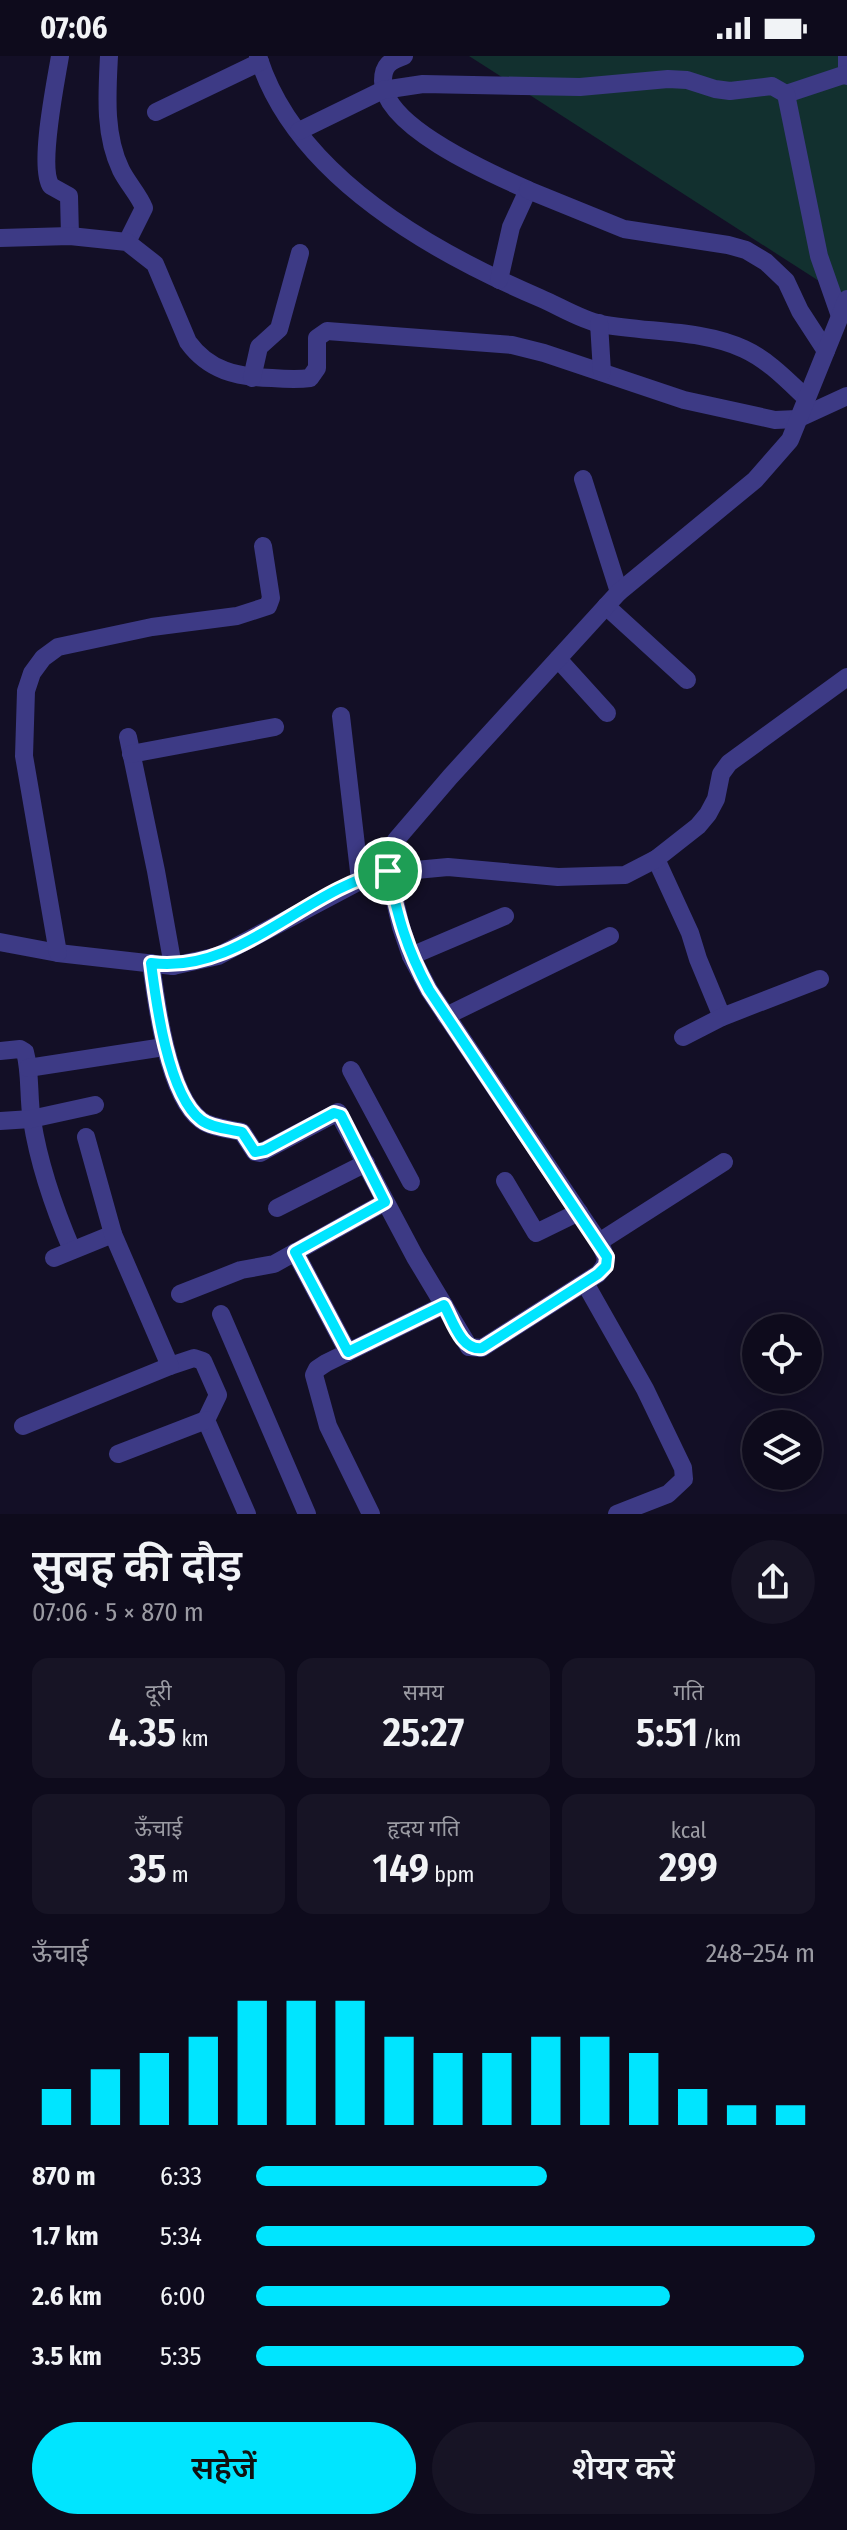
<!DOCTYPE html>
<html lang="hi">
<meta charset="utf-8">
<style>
body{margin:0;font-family:"Fira Sans Condensed","Noto Sans Devanagari",sans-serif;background:#171425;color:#f1f3f6;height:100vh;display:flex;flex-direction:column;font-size:30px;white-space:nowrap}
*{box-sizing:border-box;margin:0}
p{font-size:26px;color:#9b9ba3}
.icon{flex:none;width:44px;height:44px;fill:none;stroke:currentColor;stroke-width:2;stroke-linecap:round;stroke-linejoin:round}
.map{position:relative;height:1458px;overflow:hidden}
.sheet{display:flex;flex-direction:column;background:#0e0b1c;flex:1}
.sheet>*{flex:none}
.buttons{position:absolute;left:742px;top:1258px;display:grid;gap:16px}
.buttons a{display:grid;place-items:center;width:80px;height:80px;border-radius:50%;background:#0e0b1c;box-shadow:0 4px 20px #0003,0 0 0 2px #2e2b3b;font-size:40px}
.pin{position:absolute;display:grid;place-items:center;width:68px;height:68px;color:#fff;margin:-34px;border:4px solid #fff;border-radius:50%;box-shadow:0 2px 8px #0007}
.round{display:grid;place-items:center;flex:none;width:84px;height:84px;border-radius:42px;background:#171425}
.overview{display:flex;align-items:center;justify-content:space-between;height:136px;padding:0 32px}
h1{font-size:44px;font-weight:600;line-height:60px}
.stats{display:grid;grid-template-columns:repeat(3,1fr);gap:12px;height:136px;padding:8px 32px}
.stats div{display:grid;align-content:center;border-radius:16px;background:#171425;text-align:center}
.stats b{font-size:40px;font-weight:600}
.stats small{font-size:22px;font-weight:400}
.stats p{font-size:22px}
.chart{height:224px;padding:16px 32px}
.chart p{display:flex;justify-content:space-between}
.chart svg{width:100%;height:144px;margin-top:8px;stroke:#00e5ff;stroke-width:6}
.cta{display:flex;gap:16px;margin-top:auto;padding:16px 32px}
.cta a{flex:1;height:92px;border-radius:48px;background:#00e5ff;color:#111;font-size:32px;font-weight:600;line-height:92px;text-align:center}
.cta a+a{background:#171425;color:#f1f3f6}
ul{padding:0 32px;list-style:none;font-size:26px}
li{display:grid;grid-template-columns:128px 96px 1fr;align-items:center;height:60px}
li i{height:20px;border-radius:10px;background:#00e5ff}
.status{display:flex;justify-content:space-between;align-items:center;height:56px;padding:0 40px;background:#0e0b1c;direction:ltr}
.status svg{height:22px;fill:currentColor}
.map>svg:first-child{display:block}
.green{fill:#12302f}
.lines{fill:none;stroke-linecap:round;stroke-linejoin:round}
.minor{stroke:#3d3a85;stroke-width:18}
.route-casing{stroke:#fff;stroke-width:16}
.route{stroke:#00e5ff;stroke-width:10}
</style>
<div class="status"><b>07:06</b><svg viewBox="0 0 49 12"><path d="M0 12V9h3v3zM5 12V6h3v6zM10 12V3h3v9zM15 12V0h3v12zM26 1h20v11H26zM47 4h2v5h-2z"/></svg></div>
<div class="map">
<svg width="847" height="1458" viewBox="0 0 847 1458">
<rect width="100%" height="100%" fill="#130f26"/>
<polygon class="green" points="469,0 847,0 847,243"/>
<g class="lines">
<g class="minor">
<path d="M60 0C56 25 38 111 51 130L69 140 70 180"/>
<path d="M109 0C107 38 104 79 121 114 128 128 139 139 144 152L127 186"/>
<path d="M258 0C295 120 432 196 540 242 559 250 581 264 601 268 648 277 701 273 744 293 768 304 787 324 806 342"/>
<path d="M404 0C390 5 383 9 383 25 383 71 492 118 528 134L511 171 499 224"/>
<polyline points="847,0 847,20"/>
<polyline points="786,38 846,18"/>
<polyline points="156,56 260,6"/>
<polyline points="299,75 383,34 423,28 580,31 668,23 687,24 715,33 730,35 772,30 786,38 819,200 840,260"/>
<polyline points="528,134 624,173 728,189 746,194 766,206 786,225 800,255 826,295"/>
<path d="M0 182 70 180 127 186 155 208 188 286C209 315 237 321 272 322 284 323 297 324 310 322L317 312V282L327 275 512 289 544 297 684 344 775 364 797 363 847 340"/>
<polyline points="599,267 602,316"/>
<polyline points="252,322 259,291 279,273 300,197"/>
<polyline points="583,423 619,536"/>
<polyline points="606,550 687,624"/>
<polyline points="558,603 607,657"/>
<polyline points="341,660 360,824"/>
<polyline points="128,681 156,815 173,910"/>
<polyline points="131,698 275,671"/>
<polyline points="656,803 690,877 698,903 722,961"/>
<polyline points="0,886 58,897 173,910 218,900 373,818 448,811 558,821 625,819 656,803 698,770 708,758 716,743 721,718 729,707 847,621"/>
<polyline points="58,897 24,700 26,635 32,617 43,602 58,591 152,571 237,560 268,550 271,542 263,490"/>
<polyline points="411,900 505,860"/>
<path d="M151 907C156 946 168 1040 201 1064 211 1072 230 1073 242 1076L255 1096 260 1097 338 1056 415 1201 469 1291 482 1292 598 1218C610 1206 606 1200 599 1186L429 934 411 900 401 871 388 815 390 799 396 784 450 721 619 536 755 424 790 384 847 243"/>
<polyline points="446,960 610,880"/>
<polyline points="683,981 722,961 820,923"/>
<path d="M0 995 20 993 25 996C31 1018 28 1042 32 1064 39 1109 54 1152 72 1194"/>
<polyline points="28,1012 164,991"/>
<polyline points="351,1014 411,1126"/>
<polyline points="0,1065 31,1063 95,1049"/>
<polyline points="505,1125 536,1177 579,1156"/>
<polyline points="277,1152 366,1107"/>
<polyline points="599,1186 724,1106"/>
<polyline points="295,1196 348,1296"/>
<polyline points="54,1202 113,1178"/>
<polyline points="585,1227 645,1333 683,1412 684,1423 668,1438 617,1458"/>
<polyline points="180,1238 241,1214 274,1208 385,1146"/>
<polyline points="221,1258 307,1458"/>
<polyline points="170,1310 194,1302 203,1305 218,1339 206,1364 247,1458"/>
<polyline points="23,1370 170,1310 113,1178 86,1081"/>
<polyline points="118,1398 206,1364"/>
<polyline points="371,1458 328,1370 314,1319 317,1313 326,1307 444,1249"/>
</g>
</g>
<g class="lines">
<defs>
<path id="route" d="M388 815C398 861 406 892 429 934L607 1201 606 1210 598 1218 482 1292C461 1295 453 1265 444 1249L348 1296 295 1196 385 1146 341 1059 334 1057 265 1094 255 1096 242 1076C230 1073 211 1072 201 1064 168 1039 156 946 151 907 239 919 306 832 388 815Z"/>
</defs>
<use href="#route" class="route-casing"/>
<use href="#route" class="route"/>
</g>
</svg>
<div class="buttons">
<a><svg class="icon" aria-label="locate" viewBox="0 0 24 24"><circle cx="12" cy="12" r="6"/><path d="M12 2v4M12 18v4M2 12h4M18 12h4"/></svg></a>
<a><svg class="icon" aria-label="layers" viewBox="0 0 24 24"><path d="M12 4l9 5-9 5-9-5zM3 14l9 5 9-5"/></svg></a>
</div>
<div class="pin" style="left:388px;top:815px;background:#1e9e55"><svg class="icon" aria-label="arrive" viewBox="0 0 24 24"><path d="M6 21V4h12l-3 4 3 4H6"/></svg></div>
</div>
<section class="sheet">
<div class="overview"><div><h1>सुबह की दौड़</h1><p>07:06 · 5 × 870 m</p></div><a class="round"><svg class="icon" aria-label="share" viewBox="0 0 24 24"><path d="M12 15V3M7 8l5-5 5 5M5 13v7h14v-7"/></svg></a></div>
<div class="stats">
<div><p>दूरी</p><b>4.35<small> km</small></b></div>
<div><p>समय</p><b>25:27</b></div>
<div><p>गति</p><b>5:51<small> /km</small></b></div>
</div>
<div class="stats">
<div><p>ऊँचाई</p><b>35<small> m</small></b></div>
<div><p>हृदय गति</p><b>149<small> bpm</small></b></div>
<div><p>kcal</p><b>299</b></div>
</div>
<div class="chart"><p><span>ऊँचाई</span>248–254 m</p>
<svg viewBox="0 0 160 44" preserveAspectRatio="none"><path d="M5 44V33M15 44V27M25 44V22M35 44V17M45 44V6M55 44V6M65 44V6M75 44V17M85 44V22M95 44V22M105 44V17M115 44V17M125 44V22M135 44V33M145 44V38M155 44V38"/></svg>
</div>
<ul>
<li><b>870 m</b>6:33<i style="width:52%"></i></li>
<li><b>1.7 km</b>5:34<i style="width:100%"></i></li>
<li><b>2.6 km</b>6:00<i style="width:74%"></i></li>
<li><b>3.5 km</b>5:35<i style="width:98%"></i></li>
</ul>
<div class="cta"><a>सहेजें</a><a>शेयर करें</a></div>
</section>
